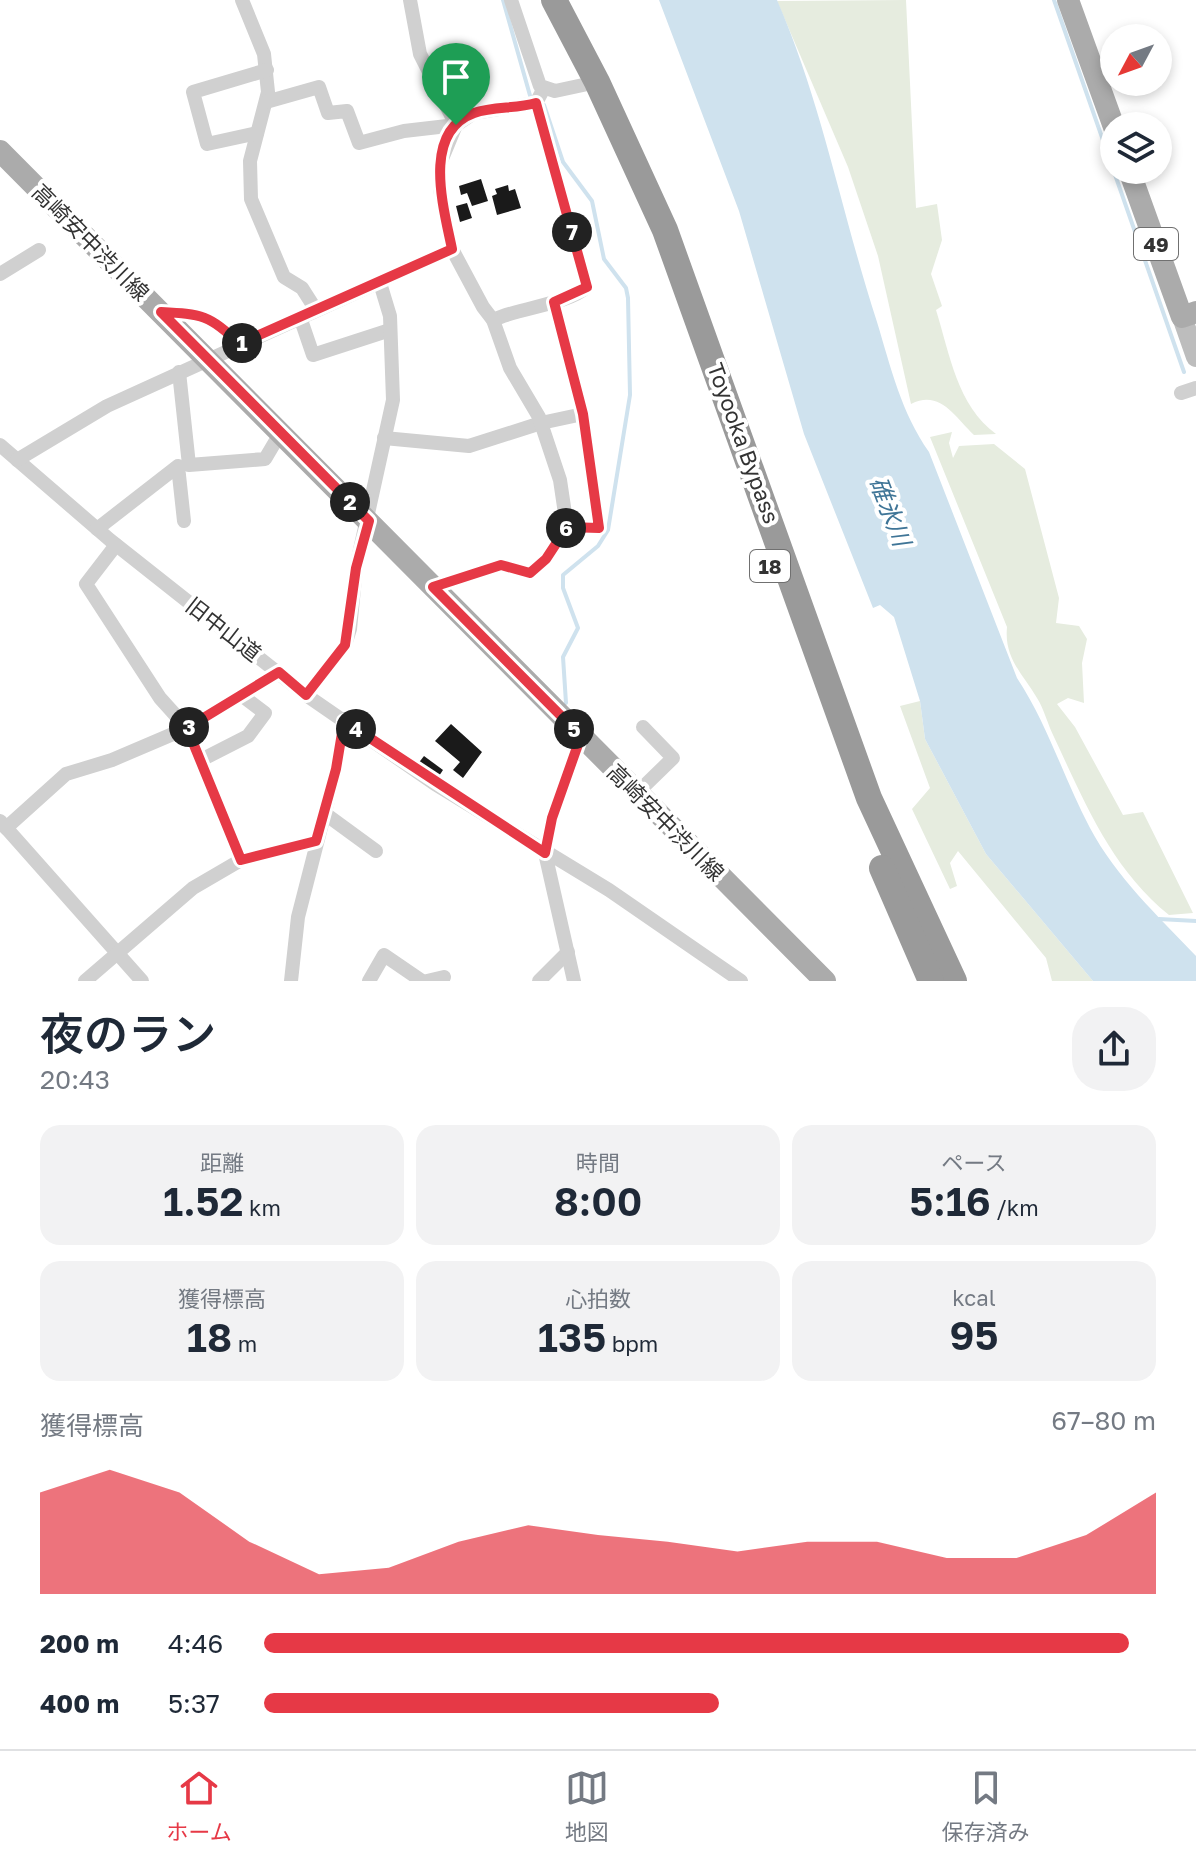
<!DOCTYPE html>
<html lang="ja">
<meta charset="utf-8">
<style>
body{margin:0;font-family:"Golos Text","Noto Sans JP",sans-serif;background:#f2f2f3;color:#1f2937;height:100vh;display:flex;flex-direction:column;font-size:30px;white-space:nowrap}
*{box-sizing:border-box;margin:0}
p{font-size:26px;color:#747a83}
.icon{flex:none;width:44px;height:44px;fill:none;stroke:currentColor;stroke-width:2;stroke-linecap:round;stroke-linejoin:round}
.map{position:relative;height:981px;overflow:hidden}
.sheet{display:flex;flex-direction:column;background:#fff;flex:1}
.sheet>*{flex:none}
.needle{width:52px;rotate:229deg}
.tools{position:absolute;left:1100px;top:24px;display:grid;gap:16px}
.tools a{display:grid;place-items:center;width:72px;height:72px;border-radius:50%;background:#fff;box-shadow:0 4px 12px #0003;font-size:40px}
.pin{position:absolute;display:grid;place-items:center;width:68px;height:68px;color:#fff;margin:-82px -34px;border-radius:50% 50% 50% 0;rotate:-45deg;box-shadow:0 0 8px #0007}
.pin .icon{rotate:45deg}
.km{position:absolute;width:40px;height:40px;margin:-20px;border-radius:50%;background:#222;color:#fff;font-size:22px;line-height:40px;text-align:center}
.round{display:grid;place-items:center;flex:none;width:84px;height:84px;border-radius:32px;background:#f2f2f3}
.summary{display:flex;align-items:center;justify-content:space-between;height:136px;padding:0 40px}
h1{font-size:44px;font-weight:600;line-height:60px}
.stats{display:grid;grid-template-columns:repeat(3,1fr);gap:12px;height:136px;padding:8px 40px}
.stats div{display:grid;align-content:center;border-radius:20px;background:#f2f2f3;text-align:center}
.stats b{font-size:40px;font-weight:600}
.stats small{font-size:22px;font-weight:400}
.stats p{font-size:22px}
.chart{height:224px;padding:16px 40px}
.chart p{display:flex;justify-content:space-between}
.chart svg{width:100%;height:144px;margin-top:8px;fill:#e63946;opacity:.7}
ul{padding:0 40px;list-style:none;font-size:26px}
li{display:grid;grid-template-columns:128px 96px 1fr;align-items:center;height:60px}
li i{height:20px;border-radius:10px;background:#e63946}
.menu{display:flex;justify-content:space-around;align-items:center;height:112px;border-top:2px solid #e0e1e3;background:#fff;font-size:22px;color:#747a83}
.menu a{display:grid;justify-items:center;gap:4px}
.menu .active{color:#e63946}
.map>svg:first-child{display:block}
.green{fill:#e6ecdf}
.water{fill:#cfe2ee}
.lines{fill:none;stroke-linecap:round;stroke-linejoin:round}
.stream{stroke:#cfe2ee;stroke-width:4}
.building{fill:#1a1a1a}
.street{stroke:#d0d0d0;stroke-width:14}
.secondary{stroke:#bdbdbd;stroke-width:20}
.primary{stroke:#ababab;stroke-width:22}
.highway{stroke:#9a9a9a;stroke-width:26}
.route-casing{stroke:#fff;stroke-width:16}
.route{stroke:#e63946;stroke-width:10}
.labels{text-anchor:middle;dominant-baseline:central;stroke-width:8;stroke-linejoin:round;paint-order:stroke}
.shield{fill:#fff;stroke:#707070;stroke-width:2}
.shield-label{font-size:20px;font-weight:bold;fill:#333}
.street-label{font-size:22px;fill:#333;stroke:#fff}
.water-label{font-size:24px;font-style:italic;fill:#3f7597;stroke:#fff}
</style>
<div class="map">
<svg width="1196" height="981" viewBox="0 0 1196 981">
<rect width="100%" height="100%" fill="#fff"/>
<g class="green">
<path d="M906 0 916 208 937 204 942 240 931 274 942 306 936 310C950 355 957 405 996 434L974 435C955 417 940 389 911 404L878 256 848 167 777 1Z"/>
<path d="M952 432 949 443 953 458 959 446 994 444 1025 469 1059 598 1056 623 1079 626 1087 639 1082 663 1084 703 1068 698 1057 704 1075 727 1123 815 1143 812 1193 913 1169 915C1111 868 1085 803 1054 737 1048 725 1044 709 1037 698 1022 673 1004 658 1007 627L930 437Z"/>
<polygon points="920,701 925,739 986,854 1093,981 1052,981 1046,958 958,851 950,863 957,886 950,889 912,809 930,788 900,706"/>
</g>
<path class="water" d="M659 0H777C822 103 842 215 877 322 891 368 901 412 929 452L1017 678C1048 725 1064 779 1090 828 1116 877 1158 916 1196 956V981H1093L986 854 925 739 920 701 894 617 880 605 873 608 804 434 739 211Z"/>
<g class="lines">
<g class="stream">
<polyline points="503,0 531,99"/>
<polyline points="1054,0 1184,372"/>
<polyline points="544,105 563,162 592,201 604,259 626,288 628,298 630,395 608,530 598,546 563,575 563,588 578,628 563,657 566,703"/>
<polyline points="1159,919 1196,921"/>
</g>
</g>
<g class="building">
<polygon points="481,179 488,201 472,206 467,193 461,195 459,186"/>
<polygon points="508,185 509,191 515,189 521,208 497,215 492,196 497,194 495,189"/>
<polygon points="467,203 472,218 460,222 456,206"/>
<polygon points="451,724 482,752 463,778 453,770 460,762 435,741"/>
<polygon points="424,756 443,770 437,779 417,765"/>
</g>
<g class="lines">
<g class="street">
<polyline points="242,0 264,54 268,92 250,161 251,199 284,277 302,288 316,310"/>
<polyline points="511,0 540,86 555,91 597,82"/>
<polyline points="266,102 319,87 328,113 347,111 359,143 404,131 456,125 420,54 410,0"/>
<polyline points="257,133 207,144 193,92 267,70"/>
<polyline points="0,274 39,250"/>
<polyline points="554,302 583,414 599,528 567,527"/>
<path d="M161 312C201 313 211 315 239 344"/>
<polyline points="300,317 313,355 390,330"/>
<path d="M493 320C521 307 566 305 587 287L536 103 544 88"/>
<polyline points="179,372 189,465 265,459 281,432"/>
<polyline points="1181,393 1196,388"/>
<polyline points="384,438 469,446 541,423 583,414"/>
<polyline points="0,445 110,540 306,695 435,784 609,890 741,981"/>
<polyline points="17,460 107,406 452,249"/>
<polyline points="97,529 178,466 184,521"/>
<polyline points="116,545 86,584 160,698 187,728 241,860"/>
<polyline points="433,587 501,565 530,573 546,559 567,527 560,480 539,417 510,368 493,320 483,307 452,249 440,189 441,161 456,125 474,113 536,103"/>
<polyline points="306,695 345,645 350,629 356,568 393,400 390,316 380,283"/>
<polyline points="201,760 248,736 265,713 241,695"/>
<polyline points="637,793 673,758 643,727"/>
<polyline points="324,813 376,851"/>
<polyline points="0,821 142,981"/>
<polyline points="6,828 66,774 112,760 187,728 279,672"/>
<polyline points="85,981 193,888 241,860 316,841"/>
<polyline points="291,981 298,917 336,769 344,721"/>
<polyline points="369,981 384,955 422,981"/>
<polyline points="427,981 444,977"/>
<polyline points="539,981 568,952"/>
<polyline points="574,981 545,853 552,818 581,736"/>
</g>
<polyline class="secondary" points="1182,317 1196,357"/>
<g class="primary">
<polyline points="1068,0 1114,127"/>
<polyline points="0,151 825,981"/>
<polyline points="1129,170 1182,317 1196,312"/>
</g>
<g class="highway">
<polyline points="554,0 597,82 665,230 869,798 954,981"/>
<polyline points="882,868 931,981"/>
</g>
</g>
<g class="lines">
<defs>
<path id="route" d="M536 103 587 287 554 302 583 414 599 528 567 527 546 559 530 573 501 565 433 587 581 736 552 818 545 853 344 721 336 769 316 841 241 860 187 728 279 672 306 695 345 645 356 568 369 521 161 312C201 314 211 315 239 344L452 249C444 209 421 132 474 113 493 106 516 109 536 103Z"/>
</defs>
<use href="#route" class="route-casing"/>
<use href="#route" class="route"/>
</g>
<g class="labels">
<g class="shield">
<rect x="1134" y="228" width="44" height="32" rx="6"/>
<rect x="750" y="550" width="40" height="32" rx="6"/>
</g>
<g class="shield-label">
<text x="1156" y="244">49</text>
<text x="770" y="566">18</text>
</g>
<g class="street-label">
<text transform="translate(91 242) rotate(45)">高崎安中渋川線</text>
<text transform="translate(744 443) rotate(70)">Toyooka Bypass</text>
<text transform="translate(224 629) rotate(38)">旧中山道</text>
<text transform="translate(666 822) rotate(45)">高崎安中渋川線</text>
</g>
<g class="water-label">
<text transform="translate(891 511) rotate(69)">碓氷川</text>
</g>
</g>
</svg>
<div class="tools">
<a><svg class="needle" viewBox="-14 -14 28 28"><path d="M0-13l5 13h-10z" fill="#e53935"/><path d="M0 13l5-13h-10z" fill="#747a83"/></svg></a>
<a><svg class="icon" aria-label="layers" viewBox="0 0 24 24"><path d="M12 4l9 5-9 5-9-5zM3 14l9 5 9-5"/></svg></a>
</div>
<div class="pin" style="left:456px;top:125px;background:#1e9e55"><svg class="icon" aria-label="arrive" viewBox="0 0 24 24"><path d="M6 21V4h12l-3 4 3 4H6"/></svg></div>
<b class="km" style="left:242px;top:343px">1</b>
<b class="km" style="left:350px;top:502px">2</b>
<b class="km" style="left:189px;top:727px">3</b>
<b class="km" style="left:356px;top:729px">4</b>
<b class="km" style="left:574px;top:729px">5</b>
<b class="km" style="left:566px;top:528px">6</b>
<b class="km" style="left:572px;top:232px">7</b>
</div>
<section class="sheet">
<div class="summary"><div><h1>夜のラン</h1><p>20:43</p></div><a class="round"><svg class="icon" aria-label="share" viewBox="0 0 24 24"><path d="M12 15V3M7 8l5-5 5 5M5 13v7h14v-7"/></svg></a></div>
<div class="stats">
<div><p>距離</p><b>1.52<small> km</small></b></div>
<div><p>時間</p><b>8:00</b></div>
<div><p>ペース</p><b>5:16<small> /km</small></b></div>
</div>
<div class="stats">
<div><p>獲得標高</p><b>18<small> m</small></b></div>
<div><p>心拍数</p><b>135<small> bpm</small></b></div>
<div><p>kcal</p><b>95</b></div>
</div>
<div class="chart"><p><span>獲得標高</span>67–80 m</p>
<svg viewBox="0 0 160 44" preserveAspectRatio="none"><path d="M0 44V13L10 6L20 13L30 28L40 38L50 36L60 28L70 23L80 26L90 28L100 31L110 28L120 28L130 33L140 33L150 26L160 13V44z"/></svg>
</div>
<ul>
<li><b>200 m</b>4:46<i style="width:97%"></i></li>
<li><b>400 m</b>5:37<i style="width:51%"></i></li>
</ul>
</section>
<nav class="menu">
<a class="active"><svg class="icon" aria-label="home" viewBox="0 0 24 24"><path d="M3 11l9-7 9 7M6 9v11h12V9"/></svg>ホーム</a>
<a><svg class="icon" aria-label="map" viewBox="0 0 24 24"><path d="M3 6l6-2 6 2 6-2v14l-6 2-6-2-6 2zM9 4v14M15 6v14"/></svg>地図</a>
<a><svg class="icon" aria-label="saved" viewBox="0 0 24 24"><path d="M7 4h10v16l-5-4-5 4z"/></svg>保存済み</a>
</nav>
